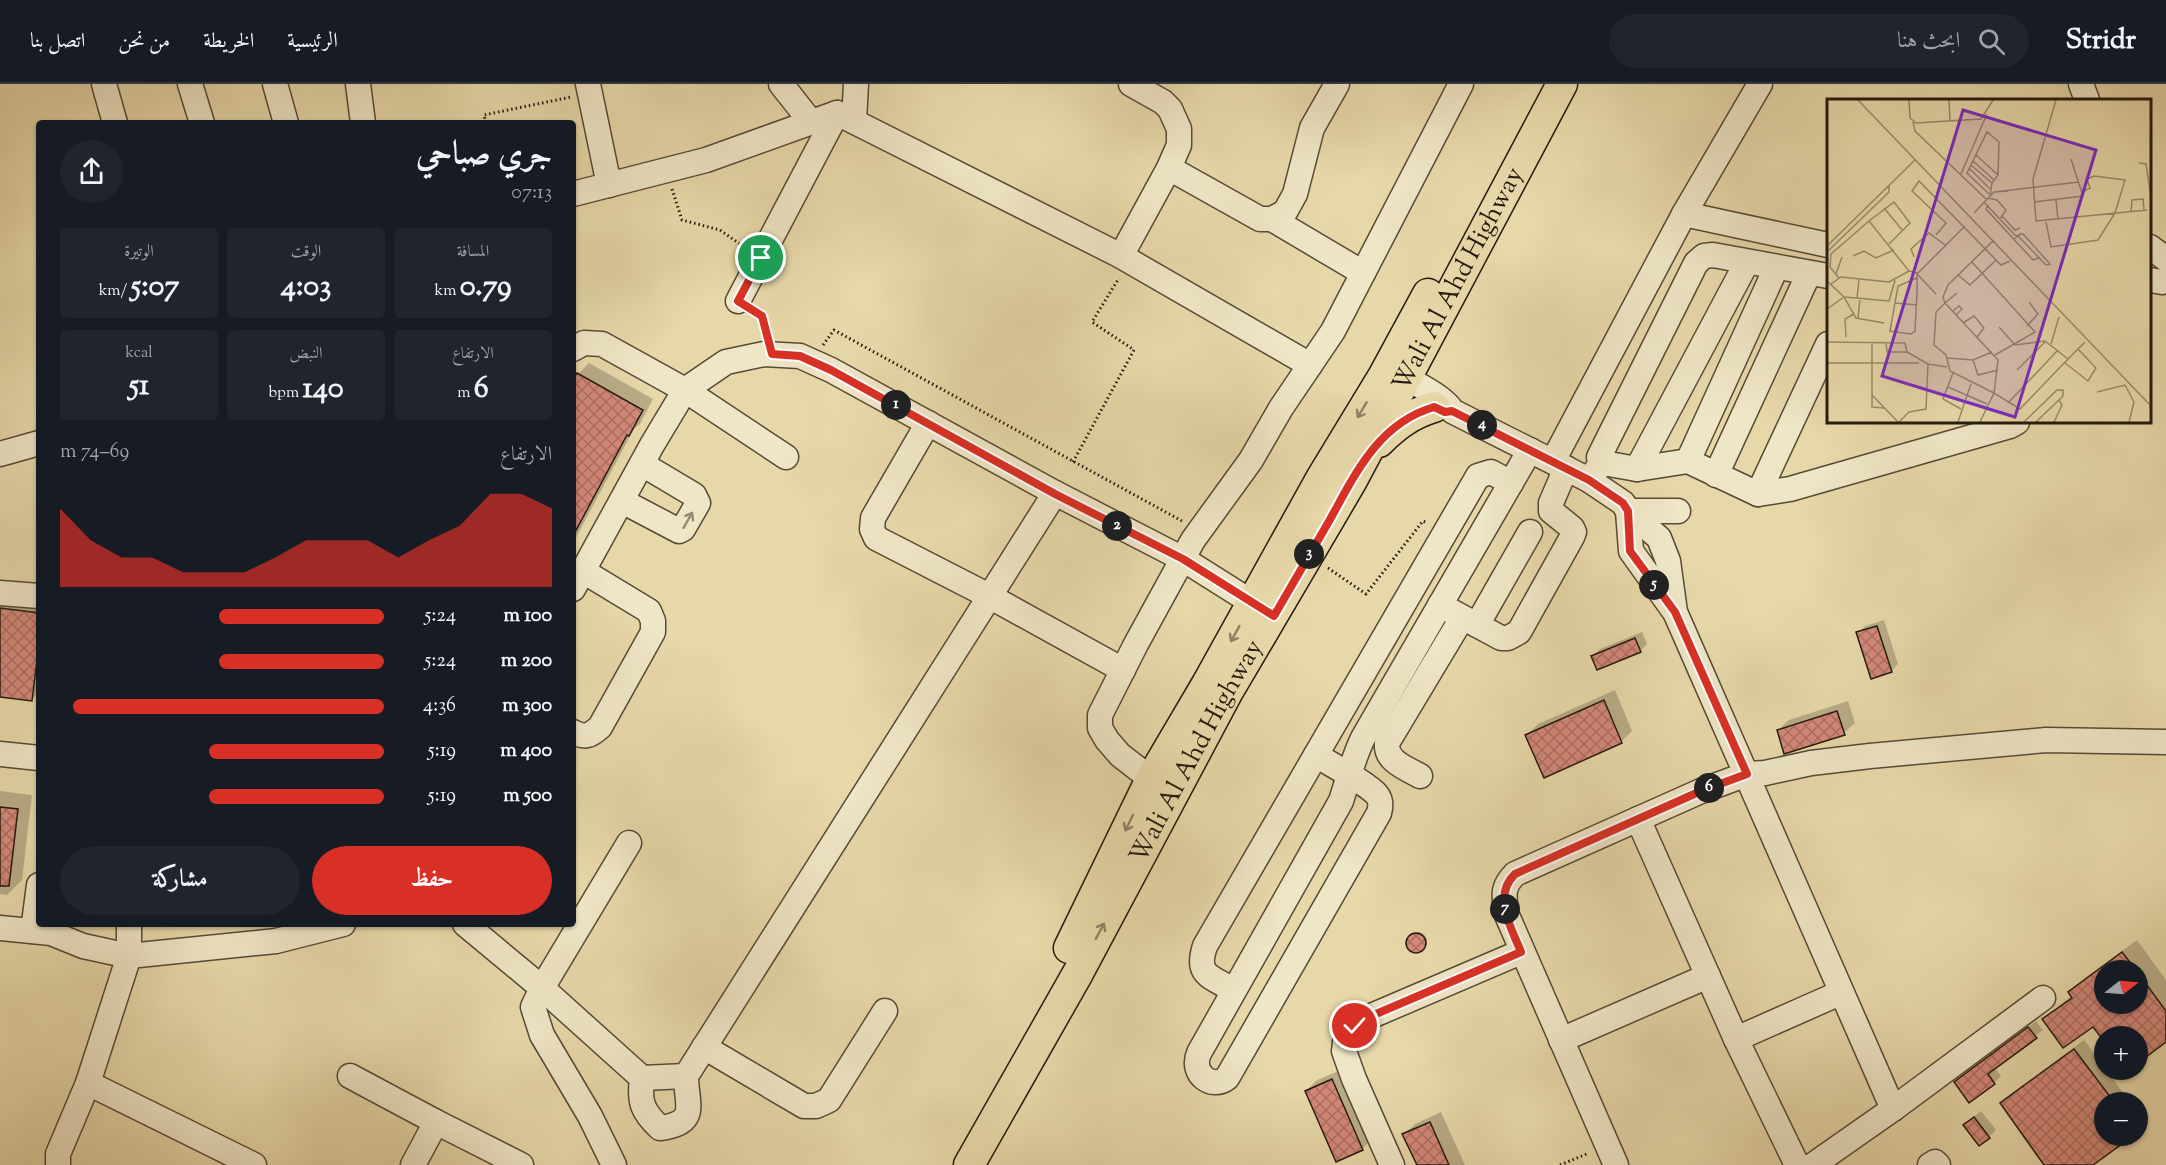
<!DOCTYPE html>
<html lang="ar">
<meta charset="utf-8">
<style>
body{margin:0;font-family:"Sorts Mill Goudy",Amiri,serif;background:#20242c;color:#f1f3f6;direction:rtl;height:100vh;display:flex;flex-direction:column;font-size:22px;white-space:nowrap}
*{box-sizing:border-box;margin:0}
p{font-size:20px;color:#9ea1a6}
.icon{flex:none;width:33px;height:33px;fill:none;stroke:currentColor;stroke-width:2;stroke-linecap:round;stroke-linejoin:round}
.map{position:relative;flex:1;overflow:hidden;direction:ltr}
.side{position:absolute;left:36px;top:36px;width:540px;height:807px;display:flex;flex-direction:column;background:#171b24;border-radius:6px;box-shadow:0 2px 4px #0004;direction:rtl}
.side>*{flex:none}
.needle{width:39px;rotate:73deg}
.fabs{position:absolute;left:2094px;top:876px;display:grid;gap:12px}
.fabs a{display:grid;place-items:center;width:54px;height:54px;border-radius:50%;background:#171b24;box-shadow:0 2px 4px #0004;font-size:30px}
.pin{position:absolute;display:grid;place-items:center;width:51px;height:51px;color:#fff;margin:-26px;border:3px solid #fff;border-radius:50%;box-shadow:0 2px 6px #0007}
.km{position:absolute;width:30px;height:30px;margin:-15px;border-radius:50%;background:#222;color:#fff;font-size:16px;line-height:30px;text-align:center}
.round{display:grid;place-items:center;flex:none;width:63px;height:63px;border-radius:32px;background:#20242c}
.overview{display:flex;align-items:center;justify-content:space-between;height:102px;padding:0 24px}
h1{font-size:33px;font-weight:700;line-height:45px}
.stats{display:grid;grid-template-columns:repeat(3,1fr);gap:9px;height:102px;padding:6px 24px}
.stats div{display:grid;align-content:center;border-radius:6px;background:#20242c;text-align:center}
.stats b{font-size:30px;font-weight:700}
.stats small{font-size:16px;font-weight:400}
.stats p{font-size:16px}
.chart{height:168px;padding:12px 24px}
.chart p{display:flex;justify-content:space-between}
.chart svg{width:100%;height:108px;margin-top:6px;fill:#d93025;opacity:.7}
.action{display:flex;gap:12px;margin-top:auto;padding:12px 24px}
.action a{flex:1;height:69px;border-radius:36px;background:#d93025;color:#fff;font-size:24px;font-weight:700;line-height:69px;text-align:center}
.action a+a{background:#20242c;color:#f1f3f6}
ul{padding:0 24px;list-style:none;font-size:20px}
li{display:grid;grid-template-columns:96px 72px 1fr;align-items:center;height:45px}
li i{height:15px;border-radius:8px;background:#d93025}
header{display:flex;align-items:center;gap:36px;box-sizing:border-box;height:84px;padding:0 30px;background:#171b24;border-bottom:2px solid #363941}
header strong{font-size:28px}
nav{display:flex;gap:33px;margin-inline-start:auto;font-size:21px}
.search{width:420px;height:54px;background:#20242c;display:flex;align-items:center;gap:15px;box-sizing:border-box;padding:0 21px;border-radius:33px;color:#9ea1a6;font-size:22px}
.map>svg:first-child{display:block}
.shadow{fill:#0003;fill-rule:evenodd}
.building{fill:url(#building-cross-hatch);stroke:#251a0f;stroke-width:1.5}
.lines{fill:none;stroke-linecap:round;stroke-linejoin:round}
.minor-casing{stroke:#564a36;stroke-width:27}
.major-casing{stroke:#251a0f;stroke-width:33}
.path{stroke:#251a0f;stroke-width:3;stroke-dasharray:1.5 3;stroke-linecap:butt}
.minor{stroke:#efe6c7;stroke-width:24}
.major{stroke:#e7d8a9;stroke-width:30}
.oneway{stroke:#908264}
.oneway2{stroke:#948a74}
.route-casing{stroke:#fff;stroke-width:12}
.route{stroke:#d93025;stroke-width:8}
.labels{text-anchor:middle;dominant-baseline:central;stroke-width:5;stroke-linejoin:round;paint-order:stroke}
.street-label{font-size:26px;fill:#251a0f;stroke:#efe6c7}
.inset-road{fill:none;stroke:#998c6b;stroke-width:1.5}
.view{fill:#7b2cbf;fill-opacity:0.15;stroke:#7b2cbf;stroke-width:3}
.inset-edge{fill:none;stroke:#251a0f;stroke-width:3}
</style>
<header>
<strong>Stridr</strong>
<div class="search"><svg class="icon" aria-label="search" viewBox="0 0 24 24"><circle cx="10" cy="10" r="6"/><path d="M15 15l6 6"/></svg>ابحث هنا</div>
<nav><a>الرئيسية</a><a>الخريطة</a><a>من نحن</a><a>اتصل بنا</a></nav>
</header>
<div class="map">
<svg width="2166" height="1081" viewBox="0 0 2166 1081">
<defs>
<pattern id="building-cross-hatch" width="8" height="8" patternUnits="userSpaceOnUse" patternTransform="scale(1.5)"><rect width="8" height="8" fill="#d4887a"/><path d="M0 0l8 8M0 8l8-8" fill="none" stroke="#ac6e62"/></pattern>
</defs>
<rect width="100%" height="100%" fill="#e7d8a9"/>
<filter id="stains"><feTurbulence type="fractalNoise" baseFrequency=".00333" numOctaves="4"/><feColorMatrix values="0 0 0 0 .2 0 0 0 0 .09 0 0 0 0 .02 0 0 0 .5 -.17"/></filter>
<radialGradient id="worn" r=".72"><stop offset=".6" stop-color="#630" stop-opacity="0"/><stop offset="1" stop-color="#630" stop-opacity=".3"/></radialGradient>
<g class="shadow">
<polygon points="589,279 653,315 640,340 634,345 573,459 573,299 578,290"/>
<polygon points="39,513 39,608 32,615 0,611 0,514"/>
<polygon points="1884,536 1898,580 1891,587 1858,549 1865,542"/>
<polygon points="1642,548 1647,560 1640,567 1593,572 1600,565"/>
<polygon points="1615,606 1632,647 1621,658 1527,651 1538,640"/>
<polygon points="1848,617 1855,639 1844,649 1778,646 1789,636"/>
<polygon points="0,707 32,711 22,796 7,811 0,810"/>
<circle cx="1418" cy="857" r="9"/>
<path d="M2137 856 2166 896V956L2138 977V952H2104V956L2093 941 2044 935 2072 911 2070 909 2084 895ZM2104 886H2138V920H2104Z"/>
<polygon points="2036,937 2043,946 1994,983 2001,992 1994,999 1956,998"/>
<polygon points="2084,956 2130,1018 2104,1018 2104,1052 2130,1052 2090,1081 2046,1081 2002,1019 2012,1009"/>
<polygon points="1343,985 1373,1054 1362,1065 1306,1007 1317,996"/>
<polygon points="1981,1027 1996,1046 1989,1053 1972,1034"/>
<polygon points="1441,1028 1465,1081 1418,1081 1404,1051 1415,1040"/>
<polygon points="2138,1029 2144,1039 2138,1045"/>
</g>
<g class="building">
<polygon points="577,289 643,326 629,352 627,351 573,452 573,296"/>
<polygon points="0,524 39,529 39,560 32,617 0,613"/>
<polygon points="1877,542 1892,588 1871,595 1856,548"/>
<polygon points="1635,554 1641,568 1597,586 1591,572"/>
<polygon points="1604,616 1622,659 1544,694 1525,651"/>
<polygon points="1837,627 1845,651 1784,670 1777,646"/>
<polygon points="0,723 18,725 9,802 0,802"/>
<circle cx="1416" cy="859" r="10"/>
<polygon points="2122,868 2136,886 2104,886 2104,920 2138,920 2138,889 2166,927 2166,958 2138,979 2138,952 2100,952 2093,943 2063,964 2042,935 2072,914 2068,908"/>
<polygon points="2028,943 2037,954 1988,990 1995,1000 1969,1019 1954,998"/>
<polygon points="2074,965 2114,1018 2104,1018 2104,1052 2133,1052 2093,1081 2044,1081 2000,1019"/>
<polygon points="1332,995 1363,1066 1336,1078 1305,1007"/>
<polygon points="1974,1033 1990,1054 1979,1062 1963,1041"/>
<polygon points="1430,1038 1449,1081 1417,1081 1402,1050"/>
</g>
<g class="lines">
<defs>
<g id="minor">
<polyline points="104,0 115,39"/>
<polyline points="190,0 202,39"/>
<polyline points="275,0 286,39"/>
<polyline points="358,0 363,39"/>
<polyline points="588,0 609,101"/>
<polyline points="781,0 811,38"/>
<polyline points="2081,0 2087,16"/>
<polyline points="854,37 856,0"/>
<polyline points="1169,84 1260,135 1272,135 1285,128 1295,110 1312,44 1337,0"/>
<polyline points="573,110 706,76 837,29"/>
<polyline points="1684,130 1828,161"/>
<polyline points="1272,135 1363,189"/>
<polyline points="2150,163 2166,175"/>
<polyline points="1121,172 1169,84 1179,61 1179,45 1170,25 1163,18 1131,0"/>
<polyline points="2150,196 2162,198 2166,196"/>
<polyline points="738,217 837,29 1121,172 1310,281"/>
<polyline points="573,265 584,259 602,260 685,306 786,373"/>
<path d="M1389 290C1403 290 1446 314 1452 327L1589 396 1623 419 1628 427 1631 467 1674 527"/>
<polyline points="928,339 873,434 872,445 876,454 989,512 1123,586"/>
<polyline points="0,370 39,359"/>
<polyline points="1553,377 1684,130 1760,0"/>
<polyline points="1688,377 1776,184"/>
<polyline points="1600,381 1599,373 1696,179 1704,172 1713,171 1828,192"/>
<polyline points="1637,385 1747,178"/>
<polyline points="1716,391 1809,189"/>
<polyline points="1589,396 1600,381 1603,379 1637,385 1688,377 1758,410 1790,405 2010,342 2017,338"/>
<polyline points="1758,410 1828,260"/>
<polyline points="622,417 679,447 683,445 698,419 694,411 642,380"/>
<polyline points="1628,427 1659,454 1668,477 1675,528 1893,1025"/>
<polyline points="1628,427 1678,427"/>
<polyline points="573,505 652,361 685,306 726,278 764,270 800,272 831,286 1055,409 1183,475 1267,528"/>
<polyline points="0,509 39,512"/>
<polyline points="1440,521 1501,554 1508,554 1519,548 1572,453 1574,448 1572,444 1551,427 1551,419 1566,384"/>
<polyline points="1477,541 1530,448"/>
<path d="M573 648C585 654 590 652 600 643L653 548V537L649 527 583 487"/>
<polyline points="0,670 39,674"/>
<path d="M1316 671C1330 680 1368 700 1377 711 1381 716 1381 722 1379 729L1227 994C1212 1006 1190 990 1199 969L1341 717C1348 696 1353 674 1363 654L1530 366"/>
<path d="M1420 692C1406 684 1385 677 1387 659L1462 534"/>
<polyline points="1151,695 1120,671 1107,656 1100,644 1100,631 1136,560 1193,456 1251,376 1281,324 1333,247 1461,0"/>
<polyline points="1638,735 1736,955 1797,1081"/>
<polyline points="129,840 129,872 276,857 343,840"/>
<path d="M465 840 542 904 642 994C639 1018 642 1027 660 1044 700 1039 686 1020 686 992L1055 409"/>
<polyline points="0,844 51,849 83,862 129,872 88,999 58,1070 58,1081"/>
<polyline points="33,847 39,801"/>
<path d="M1233 906C1211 892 1195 892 1205 862L1478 392 1491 388 1511 399"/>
<polyline points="1736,955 1840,909"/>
<polyline points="1561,956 1708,892"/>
<polyline points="704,963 804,1022 816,1022 829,1016 885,927"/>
<polyline points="350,992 436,1038 521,1081"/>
<polyline points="642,994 686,992"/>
<polyline points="88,999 254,1081"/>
<polyline points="413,1081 436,1038"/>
<polyline points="614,1081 590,1032 542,951 533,923 542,904 629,759"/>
<polyline points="1392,1081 1354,995 1344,967 1345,958 1350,949 1362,936 1521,868"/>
<path d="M1616 1081 1506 829C1504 811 1502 803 1515 790L1701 707 1747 690 1765 689 1811 679 1870 672 2046 656 2166 658"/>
<polyline points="1813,1081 1893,1025 2043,914"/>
<polyline points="1930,1081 1935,1078 1938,1081"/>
</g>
<g id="major">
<path d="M1379 358C1396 341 1411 330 1434 323"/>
<polyline points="1069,864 1151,695 1207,600 1322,393 1384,291 1428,210"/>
<path id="s1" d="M969 1081 1078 889 1227 609 1351 398 1562 0"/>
</g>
</defs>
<use href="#minor" class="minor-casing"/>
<use href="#major" class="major-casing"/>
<g class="path">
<polyline points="486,39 484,31 571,13"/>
<polyline points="672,105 682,136 720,146 744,163"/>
<polyline points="754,227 762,232 767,251"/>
<polyline points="823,261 834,246 1182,437"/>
<polyline points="1073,378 1134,266 1092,238 1119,194"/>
<polyline points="1328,484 1366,510 1423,437 1427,439"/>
<polyline points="1560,1081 1589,1069"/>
</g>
<use href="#minor" class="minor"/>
<use href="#major" class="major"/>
</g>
<defs><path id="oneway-shaft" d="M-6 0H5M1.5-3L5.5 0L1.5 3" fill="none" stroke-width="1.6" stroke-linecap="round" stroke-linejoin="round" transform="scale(1.5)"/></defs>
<g class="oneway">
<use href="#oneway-shaft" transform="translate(1362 326) rotate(121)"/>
<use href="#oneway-shaft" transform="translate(1235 550) rotate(119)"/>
<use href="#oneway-shaft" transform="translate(1129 739) rotate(116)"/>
<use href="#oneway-shaft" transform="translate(1100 847) rotate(-62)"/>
</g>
<use class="oneway2" href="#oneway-shaft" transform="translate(688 436) rotate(-60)"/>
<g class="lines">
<defs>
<path id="route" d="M761 174 738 217 762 232 772 270 800 272 831 286 1055 410 1183 475 1274 532C1292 501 1310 470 1328 439 1355 391 1377 340 1434 323L1445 328 1452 327 1589 396 1623 419 1628 427 1630 467 1675 528 1747 690 1701 707 1515 790C1492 812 1511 843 1521 868L1362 936 1355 942"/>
</defs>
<use href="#route" class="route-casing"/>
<use href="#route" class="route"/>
</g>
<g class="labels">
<g class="street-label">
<text stroke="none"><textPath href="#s1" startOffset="1012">Wali Al Ahd Highway</textPath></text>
<text stroke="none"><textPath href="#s1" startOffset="472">Wali Al Ahd Highway</textPath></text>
</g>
</g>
<g transform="translate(1827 15)">
<rect width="324" height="324" fill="#e7d8a9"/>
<path class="inset-road" d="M31 1 324 307M82 1 83 19 89 24 154 20 166 1M122 1 123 22M229 1 206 80 209 122 320 111M86 23 88 32 159 100M149 56 171 76M146 62 167 81M312 64 319 65 324 98M144 66 165 84M142 69 163 90M134 75 160 15M168 93 252 83M162 95 140 74 160 33 172 43 171 76 165 84 163 97M161 99 170 101 179 111 173 120M229 101 231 121M157 103 186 134 188 136 191 137 193 139 219 166 223 165 196 135H193L191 137 187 140M207 103 256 97 244 60M161 106 159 110 206 161 212 159M57 109 76 132M304 113 305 101 316 100 317 111M147 114 167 93 181 92M175 117 188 131 193 129M42 122 67 103 83 124 62 145M219 123 224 148 271 141 288 114 298 81 267 77 260 80 263 89 255 93M109 136 119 124 85 92 92 82 174 166 183 162M0 147 88 61M0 153 62 93V87M26 157 37 152 49 159 67 151M87 158 84 150 102 134 118 146M145 163 208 233 168 256M9 175 15 158M90 175V193L88 232 84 235 63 232 71 187 90 179M131 176 143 186 169 161M12 179 3 168 4 155 42 122 82 172M0 182 17 198 29 219 57 224M4 185 14 178 62 183 82 172 91 174M130 194 118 204 109 213 107 246 119 256 123 272 167 294 171 261 118 204 116 198 121 186 167 141M109 195 90 175 138 127M18 198 62 202 68 181M30 199 32 180M68 204 90 206M0 210 17 198M126 212 132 207 135 210 129 216M31 220 33 199M136 224 147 217 157 229 150 238M200 227 211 215 202 203M19 238 18 220 27 215M0 243 78 244 80 253 101 265 99 310 82 313 72 323M59 243 60 253H80M45 244V264H92M224 245 232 218M120 259 146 261 165 253M241 260 258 243M146 261 151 276 171 271M0 264H45V296L71 323M238 264 261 282 269 269 251 250M101 265 120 268M190 271 218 243M126 274 116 300 134 310M121 288 160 305M270 293 298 286 307 303 302 323M45 297V308L57 309M181 304 231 251M131 323 144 285M153 323 167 294 193 310 241 260 218 242 188 246 172 228M197 323 230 291H236V297L209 323M227 323 235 306 232 301"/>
<path class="view" d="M136 11 269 51 188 318 55 277Z"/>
<rect width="324" height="324" class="inset-edge"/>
</g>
<rect width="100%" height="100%" filter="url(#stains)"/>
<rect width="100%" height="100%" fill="url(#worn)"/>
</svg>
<div class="fabs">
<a><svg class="needle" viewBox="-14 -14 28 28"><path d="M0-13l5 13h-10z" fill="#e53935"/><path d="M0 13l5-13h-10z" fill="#9ea1a6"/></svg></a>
<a>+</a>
<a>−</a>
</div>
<div class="pin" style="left:761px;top:174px;background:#1e9e55"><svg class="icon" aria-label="arrive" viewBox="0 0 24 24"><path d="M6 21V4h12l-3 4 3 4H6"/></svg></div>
<div class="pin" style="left:1355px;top:942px;background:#d93025"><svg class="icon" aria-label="check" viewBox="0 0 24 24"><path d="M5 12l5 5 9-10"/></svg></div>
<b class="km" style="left:896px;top:321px">1</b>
<b class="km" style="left:1117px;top:442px">2</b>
<b class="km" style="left:1309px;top:470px">3</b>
<b class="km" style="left:1482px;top:341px">4</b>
<b class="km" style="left:1654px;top:501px">5</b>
<b class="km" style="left:1709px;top:704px">6</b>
<b class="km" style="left:1505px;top:825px">7</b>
<section class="side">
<div class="overview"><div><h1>جري صباحي</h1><p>07:13</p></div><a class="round"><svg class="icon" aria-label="share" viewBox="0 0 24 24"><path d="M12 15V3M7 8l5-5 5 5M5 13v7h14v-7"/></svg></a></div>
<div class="stats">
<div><p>المسافة</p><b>0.79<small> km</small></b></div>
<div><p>الوقت</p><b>4:03</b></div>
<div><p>الوتيرة</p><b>5:07<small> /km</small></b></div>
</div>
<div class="stats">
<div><p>الارتفاع</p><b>6<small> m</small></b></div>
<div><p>النبض</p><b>140<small> bpm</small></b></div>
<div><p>kcal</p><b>51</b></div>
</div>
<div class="chart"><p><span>الارتفاع</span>69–74 m</p>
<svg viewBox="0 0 160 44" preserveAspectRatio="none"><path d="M0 44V12L10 25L20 32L30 32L40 38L50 38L60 38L70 32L80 25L90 25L100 25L110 32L120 25L130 19L140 6L150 6L160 12V44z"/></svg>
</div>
<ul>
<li><b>100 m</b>5:24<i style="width:51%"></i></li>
<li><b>200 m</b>5:24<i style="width:51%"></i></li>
<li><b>300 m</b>4:36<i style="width:96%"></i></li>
<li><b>400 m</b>5:19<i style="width:54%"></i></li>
<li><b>500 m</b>5:19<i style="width:54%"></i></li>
</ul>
<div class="action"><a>حفظ</a><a>مشاركة</a></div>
</section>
</div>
